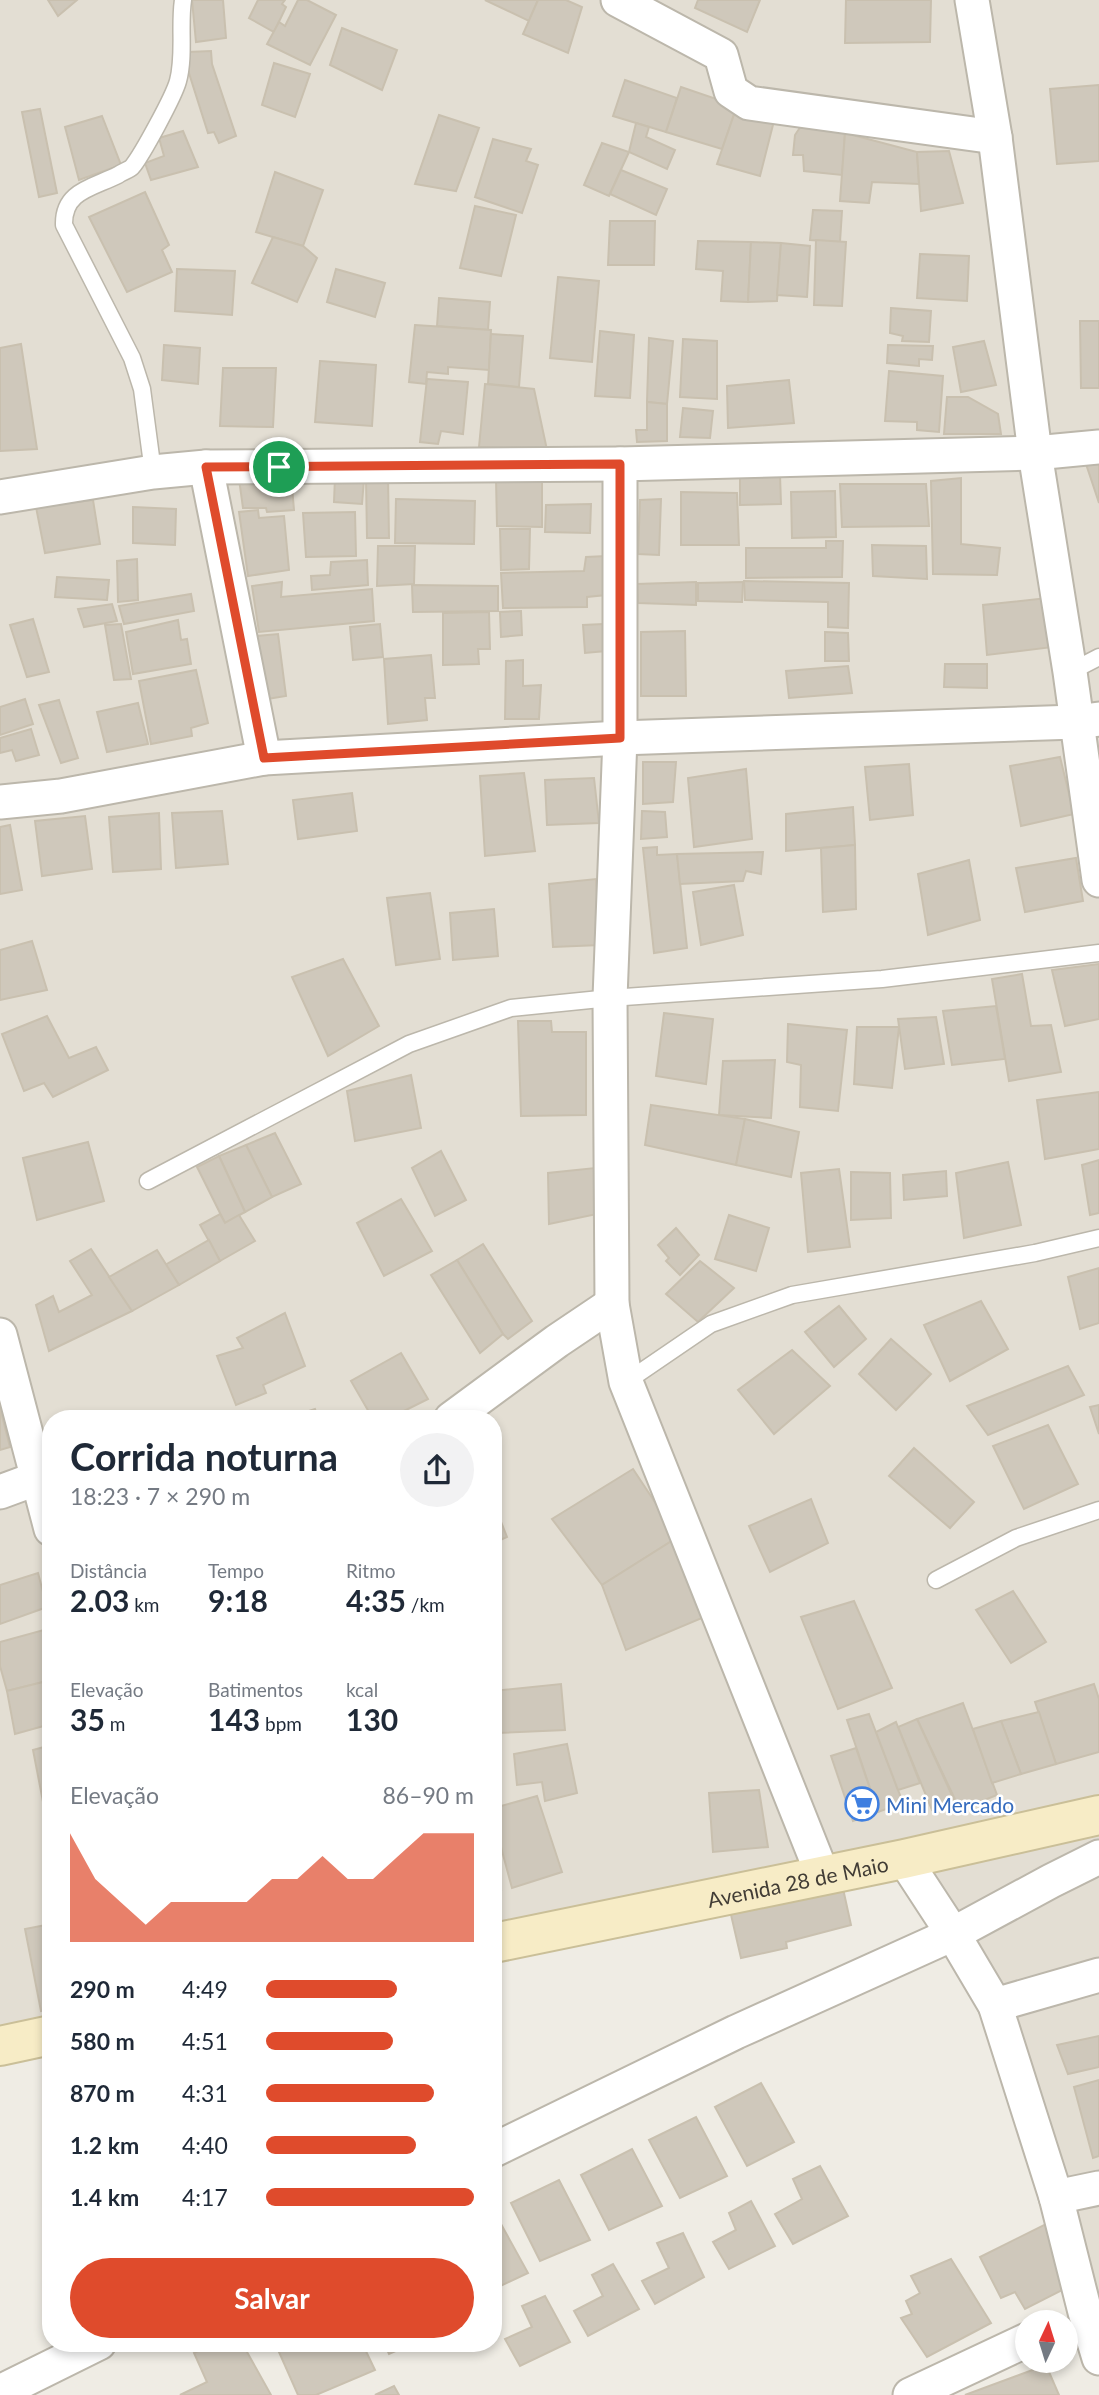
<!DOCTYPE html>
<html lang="pt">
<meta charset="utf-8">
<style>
body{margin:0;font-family:Lato,sans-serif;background:#f2f2f3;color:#1f2937;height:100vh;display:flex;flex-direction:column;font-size:26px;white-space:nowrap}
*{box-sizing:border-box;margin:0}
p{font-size:23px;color:#747a83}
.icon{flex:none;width:38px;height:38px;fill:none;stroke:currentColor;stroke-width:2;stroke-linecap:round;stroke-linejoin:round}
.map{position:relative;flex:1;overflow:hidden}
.side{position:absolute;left:42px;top:1410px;width:460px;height:942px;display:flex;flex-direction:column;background:#fff;border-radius:28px;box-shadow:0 4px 10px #0003}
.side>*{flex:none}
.needle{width:46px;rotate:4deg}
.fabs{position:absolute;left:1015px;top:2310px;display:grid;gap:14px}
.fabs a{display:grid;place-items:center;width:63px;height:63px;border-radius:50%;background:#fff;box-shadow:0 4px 10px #0003;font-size:35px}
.pin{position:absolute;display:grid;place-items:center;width:60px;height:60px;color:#fff;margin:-30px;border:4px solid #fff;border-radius:50%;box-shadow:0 2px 7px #0007}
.round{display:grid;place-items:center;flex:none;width:74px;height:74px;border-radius:37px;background:#f2f2f3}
.headline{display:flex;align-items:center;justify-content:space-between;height:119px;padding:0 28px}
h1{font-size:38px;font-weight:700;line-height:52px}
.metrics{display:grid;grid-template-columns:repeat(3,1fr);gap:10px;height:119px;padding:7px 28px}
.metrics div{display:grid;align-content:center}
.metrics b{font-size:30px;font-weight:700}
.metrics small{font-size:19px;font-weight:400}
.metrics p{font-size:19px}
.chart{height:196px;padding:14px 28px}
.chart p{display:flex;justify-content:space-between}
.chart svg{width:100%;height:126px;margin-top:7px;fill:#df4b2c;opacity:.7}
.action{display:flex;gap:14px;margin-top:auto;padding:14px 28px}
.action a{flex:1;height:80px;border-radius:42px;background:#df4b2c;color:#fff;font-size:28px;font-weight:700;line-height:80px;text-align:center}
ul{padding:0 28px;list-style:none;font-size:23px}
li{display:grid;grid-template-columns:112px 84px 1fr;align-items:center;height:52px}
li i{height:18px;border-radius:9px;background:#df4b2c}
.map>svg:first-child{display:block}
.residential{fill:#e3ded3}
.building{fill:#cfc8bb;stroke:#c9c0af;stroke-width:2}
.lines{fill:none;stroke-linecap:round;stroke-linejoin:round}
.lane-casing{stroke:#bcb7ab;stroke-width:19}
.street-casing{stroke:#bcb7ab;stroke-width:37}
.secondary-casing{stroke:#cabf98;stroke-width:42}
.lane{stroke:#fff;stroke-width:16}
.street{stroke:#fff;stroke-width:33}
.secondary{stroke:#f7ecc6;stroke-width:38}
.route-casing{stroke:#fff;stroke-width:14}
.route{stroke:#df4b2c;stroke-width:9}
.labels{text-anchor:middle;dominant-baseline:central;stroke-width:5;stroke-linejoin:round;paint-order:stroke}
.shop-label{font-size:21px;fill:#366cbe;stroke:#fff;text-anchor:start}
.street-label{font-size:21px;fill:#413c35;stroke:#fff}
</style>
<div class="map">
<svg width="1099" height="2395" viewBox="0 0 1099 2395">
<rect width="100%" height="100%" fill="#efece4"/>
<polygon class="residential" points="0,0 1099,0 1099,2334 995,2005 904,1859 494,1943 494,1419 51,1419 51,2035 0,2046"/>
<g class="building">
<polygon points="48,0 77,0 58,16"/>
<polygon points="192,0 223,0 226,38 196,42"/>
<polygon points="258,0 285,0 282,4 286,7 274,32 249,18"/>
<polygon points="298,0 307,0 336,15 310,65 267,44 279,22 285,26"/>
<polygon points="485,0 538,0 529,21"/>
<polygon points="538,0 566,0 582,7 568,53 523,34"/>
<polygon points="698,0 760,0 747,32 695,8"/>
<polygon points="846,0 931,0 930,42 845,43"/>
<polygon points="342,28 397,50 382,90 330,65"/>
<polygon points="211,51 212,64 236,136 219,143 214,132 208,133 188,70 188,52"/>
<polygon points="274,63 310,74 295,117 262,105"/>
<polygon points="625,80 677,98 666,132 613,116"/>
<polygon points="1099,85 1099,161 1057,164 1050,89"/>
<polygon points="681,87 737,106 722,149 666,132"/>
<polygon points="737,106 775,117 760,176 717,164"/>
<polygon points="40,109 57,193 39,197 22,112"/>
<polygon points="439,115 479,128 456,191 415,184"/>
<polygon points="102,116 121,165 79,180 65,127"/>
<polygon points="636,123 649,127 646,137 675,150 667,169 629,152"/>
<polygon points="801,126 845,133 842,175 804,171 803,155 793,155 795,135"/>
<polygon points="183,131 198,167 151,180 145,163 164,156 159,138"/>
<polygon points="845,133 917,152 919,184 872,182 869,203 840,201"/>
<polygon points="493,139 531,149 526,161 538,165 522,213 475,197"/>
<polygon points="602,143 629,152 609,196 584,185"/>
<polygon points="949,151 963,203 921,211 917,152"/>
<polygon points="621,170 667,189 656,215 610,194"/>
<polygon points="275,172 323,190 303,246 256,232"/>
<polygon points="145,192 169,245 162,250 172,272 127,292 89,217"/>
<polygon points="475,206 516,215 501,276 460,268"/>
<polygon points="813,210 842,211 840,242 810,240"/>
<polygon points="610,221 655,221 654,265 608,265"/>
<polygon points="273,237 303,246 317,258 297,302 252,283"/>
<polygon points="816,240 846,242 842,306 814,305"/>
<polygon points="698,241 751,242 748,302 721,301 723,271 696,269"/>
<polygon points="751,242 781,243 777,301 748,302"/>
<polygon points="781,243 810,246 807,297 777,295"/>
<polygon points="920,254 969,256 967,301 917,298"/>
<polygon points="177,269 235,271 232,315 175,311"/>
<polygon points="336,269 385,283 375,317 327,302"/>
<polygon points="558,277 599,281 592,362 550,358"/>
<polygon points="439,298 490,302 488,330 437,326"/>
<polygon points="891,308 931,311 929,342 902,341 903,336 890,333"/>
<polygon points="1080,321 1099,321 1099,388 1081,388"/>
<polygon points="415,325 491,330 489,370 448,367 448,374 427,372 426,384 409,382"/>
<polygon points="600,331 634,335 630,398 595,396"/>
<polygon points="491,334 523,336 519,387 488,384"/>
<polygon points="649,338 673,341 667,404 647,402"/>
<polygon points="683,339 717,341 717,399 680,397"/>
<polygon points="984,341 996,385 961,392 953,347"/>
<polygon points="21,344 37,449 0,451 0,348"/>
<polygon points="164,345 200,348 198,384 162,380"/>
<polygon points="888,345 933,346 932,360 919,359 919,366 887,363"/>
<polygon points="320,361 376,365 372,426 315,422"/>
<polygon points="223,368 276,368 273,427 220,426"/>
<polygon points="889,371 943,376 939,432 917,430 917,422 885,421"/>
<polygon points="427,379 468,382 463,434 441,431 438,444 420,442"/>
<polygon points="789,380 794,423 728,428 727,386"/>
<polygon points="485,384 534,389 547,450 479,447"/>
<polygon points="947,397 968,397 998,414 1001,434 944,434"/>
<polygon points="647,402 667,404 667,441 637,442 636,430 647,430"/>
<polygon points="683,408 713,411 710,438 680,437"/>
<polygon points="1099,455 1099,503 1084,458"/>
<polygon points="291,475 294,510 267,512 266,508 243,508 239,479"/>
<polygon points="780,475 781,504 740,505 740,476"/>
<polygon points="335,477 364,479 362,504 334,502"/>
<polygon points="388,477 389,538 367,538 366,478"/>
<polygon points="542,477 542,527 497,526 496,479"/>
<polygon points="961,478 961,544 1000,548 997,575 933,574 931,481"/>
<polygon points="840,484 926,484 929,526 842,527"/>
<polygon points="835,491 836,537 792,538 791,492"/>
<polygon points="681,492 737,493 739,545 681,545"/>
<polygon points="396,499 475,501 474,544 395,543"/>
<polygon points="661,499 659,555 638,554 640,500"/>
<polygon points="93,500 100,544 45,553 36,507"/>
<polygon points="591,504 590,533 545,532 546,505"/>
<polygon points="133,507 176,509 175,545 133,543"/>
<polygon points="258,510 259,518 284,516 289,570 248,576 239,512"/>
<polygon points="355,512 356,556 306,557 303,513"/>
<polygon points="500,529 530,529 529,569 501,570"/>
<polygon points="826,541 843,541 842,577 746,578 746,548 826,548"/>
<polygon points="872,545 926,546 927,579 873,576"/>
<polygon points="378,546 415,546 414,584 377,586"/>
<polygon points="606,556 606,595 587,597 587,607 503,608 501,573 584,571 586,557"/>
<polygon points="137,559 138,600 118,602 117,561"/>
<polygon points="367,560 368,585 312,590 311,576 330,575 331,562"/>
<polygon points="57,577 109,580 107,600 55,597"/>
<polygon points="744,581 849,583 848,628 828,627 828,602 745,600"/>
<polygon points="282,582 281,597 372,589 374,621 259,632 252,586"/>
<polygon points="696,582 696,605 638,603 637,584"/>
<polygon points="743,582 742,602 698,601 698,583"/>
<polygon points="412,585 498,586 498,611 413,612"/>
<polygon points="191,594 194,611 124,624 119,606"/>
<polygon points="1047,598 1053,647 987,655 983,605"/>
<polygon points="112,604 117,621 84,627 78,609"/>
<polygon points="521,611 522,635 501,637 500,612"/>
<polygon points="489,612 490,649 478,649 479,664 443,665 443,613"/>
<polygon points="33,619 49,672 27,677 10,625"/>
<polygon points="178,620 181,640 187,639 191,664 133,674 126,632"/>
<polygon points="121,624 131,679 114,680 105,625"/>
<polygon points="380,624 383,657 353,660 350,627"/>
<polygon points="603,624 606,651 585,653 583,625"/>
<polygon points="685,631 686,696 641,696 641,632"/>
<polygon points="825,632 848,633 849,661 825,661"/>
<polygon points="278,634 286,696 267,699 257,636"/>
<polygon points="431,655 435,698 425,698 427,720 388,724 384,659"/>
<polygon points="523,660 523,686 541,685 539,719 505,719 506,661"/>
<polygon points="945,664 987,664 987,688 944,687"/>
<polygon points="848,666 852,693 789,698 786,671"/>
<polygon points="196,670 208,723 191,728 192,736 151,744 139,681"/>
<polygon points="25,699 33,724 0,735 0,707"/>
<polygon points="59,700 78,758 61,763 39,705"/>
<polygon points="138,703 148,744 107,752 97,712"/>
<polygon points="31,729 39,755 16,761 12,750 0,753 0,738"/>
<polygon points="1060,757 1074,814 1021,826 1010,766"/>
<polygon points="643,762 676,762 673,802 643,804"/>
<polygon points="909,764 913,815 870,820 865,767"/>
<polygon points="746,769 752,839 694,847 688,778"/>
<polygon points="524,773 535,851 485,856 480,776"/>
<polygon points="594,778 599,823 547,825 545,780"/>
<polygon points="352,793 357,831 298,839 293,800"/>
<polygon points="853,807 855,845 786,851 786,814"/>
<polygon points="222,811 228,864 176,868 172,813"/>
<polygon points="642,811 665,812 667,837 641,839"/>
<polygon points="159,813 161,869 113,872 109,817"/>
<polygon points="85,816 92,869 42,876 35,821"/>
<polygon points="10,825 22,890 0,894 0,827"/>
<polygon points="855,845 856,909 823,912 821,848"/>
<polygon points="657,847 657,855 677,854 687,948 654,953 643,848"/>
<polygon points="763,852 761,874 746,871 743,881 680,884 677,854"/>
<polygon points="1076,858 1083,901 1025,912 1016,868"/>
<polygon points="969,860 980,920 928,935 918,874"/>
<polygon points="596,879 600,945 553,947 549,884"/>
<polygon points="734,885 743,935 701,945 693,892"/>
<polygon points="430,893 440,959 396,965 387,898"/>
<polygon points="494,909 498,956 453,960 450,913"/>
<polygon points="32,941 47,990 0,1000 0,950"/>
<polygon points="343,959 379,1026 328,1056 292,977"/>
<polygon points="1099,964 1099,1019 1065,1026 1052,970"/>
<polygon points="1022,974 1031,1026 1051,1025 1061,1072 1009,1081 992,979"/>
<polygon points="996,1006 1005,1059 952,1065 943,1011"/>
<polygon points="664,1013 713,1019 706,1084 656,1076"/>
<polygon points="47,1016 69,1058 96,1047 108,1070 53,1097 44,1083 24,1091 2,1034"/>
<polygon points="936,1017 944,1064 905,1069 898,1019"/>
<polygon points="518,1021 551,1021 552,1032 586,1032 586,1115 521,1116"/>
<polygon points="788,1024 847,1030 838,1111 800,1107 801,1065 787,1062"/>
<polygon points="857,1027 899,1027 892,1088 854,1084"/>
<polygon points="775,1060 771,1118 719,1115 723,1061"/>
<polygon points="411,1075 421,1128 355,1141 347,1091"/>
<polygon points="1099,1092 1099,1149 1045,1159 1037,1100"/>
<polygon points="651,1105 745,1119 736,1165 645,1145"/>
<polygon points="745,1119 799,1132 791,1177 736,1165"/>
<polygon points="275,1133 301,1184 272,1197 246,1145"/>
<polygon points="88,1142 104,1201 37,1220 23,1158"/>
<polygon points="246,1145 272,1197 245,1212 219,1156"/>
<polygon points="441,1151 466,1200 435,1216 412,1168"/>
<polygon points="219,1156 245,1212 225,1223 197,1167"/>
<polygon points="1099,1160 1099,1213 1090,1215 1082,1165"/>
<polygon points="1008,1162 1021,1225 964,1238 956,1173"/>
<polygon points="595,1168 597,1214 549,1224 548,1173"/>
<polygon points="839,1169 850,1247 808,1252 801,1173"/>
<polygon points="946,1171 947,1196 904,1200 903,1175"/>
<polygon points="851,1172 890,1173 891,1218 851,1220"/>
<polygon points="401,1199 432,1251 384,1276 357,1223"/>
<polygon points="220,1214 225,1223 239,1215 255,1241 220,1261 200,1225"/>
<polygon points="729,1215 769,1228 756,1271 715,1259"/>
<polygon points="676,1228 699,1255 680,1275 666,1261 669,1258 658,1245"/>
<polygon points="209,1240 220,1261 179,1285 165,1265"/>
<polygon points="483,1244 532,1321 508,1339 503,1334 457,1260"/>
<polygon points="91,1249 132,1311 49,1351 36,1305 53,1296 59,1312 92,1295 70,1261"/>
<polygon points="157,1250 179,1285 132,1311 109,1277"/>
<polygon points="457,1260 503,1334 480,1353 431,1275"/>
<polygon points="700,1261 734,1288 698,1322 666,1294"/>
<polygon points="1099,1268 1099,1323 1080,1329 1068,1277"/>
<polygon points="981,1301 1008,1349 950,1381 924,1325"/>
<polygon points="839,1306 866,1339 834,1367 805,1332"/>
<polygon points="285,1313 305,1366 263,1385 266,1393 236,1405 217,1356 243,1348 237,1338"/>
<polygon points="891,1339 931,1374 896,1410 859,1374"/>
<polygon points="792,1350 830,1386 774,1434 738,1390"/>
<polygon points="401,1353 428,1399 388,1419 373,1419 351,1381"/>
<polygon points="1068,1366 1084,1395 988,1435 967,1406"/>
<polygon points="1099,1405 1099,1434 1090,1407"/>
<polygon points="0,1408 10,1447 0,1450"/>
<polygon points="315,1409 319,1419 284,1419"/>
<polygon points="1048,1425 1078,1484 1024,1509 993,1446"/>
<polygon points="914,1448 974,1502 950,1528 889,1476"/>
<polygon points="633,1469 678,1537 602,1585 552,1519"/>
<polygon points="811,1499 828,1543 770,1572 749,1526"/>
<polygon points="494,1504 507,1537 494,1543"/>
<polygon points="678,1537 702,1618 626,1650 602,1585"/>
<polygon points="38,1573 47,1607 0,1624 0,1585"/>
<polygon points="1013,1591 1046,1642 1011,1663 976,1610"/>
<polygon points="854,1601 892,1688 838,1709 801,1617"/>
<polygon points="51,1628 51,1680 7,1691 0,1666 0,1642"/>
<polygon points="51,1680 51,1724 15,1734 7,1691"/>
<polygon points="561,1684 565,1730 497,1733 494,1691"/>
<polygon points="1094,1684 1099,1699 1099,1752 1056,1764 1035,1702"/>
<polygon points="963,1703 997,1795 960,1810 917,1719"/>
<polygon points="1039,1712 1056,1764 1021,1774 1001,1721"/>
<polygon points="869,1714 903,1803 878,1812 847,1720"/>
<polygon points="917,1719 955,1802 932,1810 898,1727"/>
<polygon points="1001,1721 1021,1774 992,1783 973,1729"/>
<polygon points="896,1722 920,1783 898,1790 876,1732"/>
<polygon points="567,1744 577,1793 545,1801 542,1782 517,1785 514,1754"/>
<polygon points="51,1745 51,1811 45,1812 33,1750"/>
<polygon points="856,1748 878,1812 853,1821 831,1756"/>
<polygon points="759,1790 768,1847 713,1852 709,1793"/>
<polygon points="537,1796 562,1872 512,1888 494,1821 494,1808"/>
<polygon points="51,1811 51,1838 45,1812"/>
<polygon points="494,1865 501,1890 494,1892"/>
<polygon points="842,1884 851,1925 786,1942 787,1948 741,1958 729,1906"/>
<polygon points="51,1924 51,2009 41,2011 25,1929"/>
<polygon points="1099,2036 1099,2067 1068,2074 1057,2045"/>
<polygon points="1099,2080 1099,2156 1093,2158 1074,2087"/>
<polygon points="761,2083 794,2142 747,2166 715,2107"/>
<polygon points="696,2117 727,2176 680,2198 649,2140"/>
<polygon points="632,2149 662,2206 609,2230 581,2175"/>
<polygon points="820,2166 848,2216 793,2244 775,2214 802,2199 793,2179"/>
<polygon points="559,2180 590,2240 540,2261 511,2203"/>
<polygon points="751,2201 775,2246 729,2269 713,2242 736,2230 729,2213"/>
<polygon points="496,2215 528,2273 494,2289 494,2216"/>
<polygon points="1046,2224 1072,2285 1025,2309 1015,2292 1001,2298 980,2257"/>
<polygon points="683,2233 704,2277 655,2304 642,2281 669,2268 657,2243"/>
<polygon points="951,2259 991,2323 927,2357 901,2318 912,2314 906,2301 920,2293 911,2276"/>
<polygon points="613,2264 639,2309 588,2336 574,2311 603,2296 592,2275"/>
<polygon points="545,2296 570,2342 520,2366 505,2339 532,2327 522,2306"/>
<polygon points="214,2343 242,2343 271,2395 180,2395 207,2382 194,2353"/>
<polygon points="275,2343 366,2343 363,2345 375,2370 316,2395 298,2395"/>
<polygon points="384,2343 414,2343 389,2354"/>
<polygon points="1046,2365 1059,2395 965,2395"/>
<polygon points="394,2386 399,2395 375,2395"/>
</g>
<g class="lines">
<defs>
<g id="lane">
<path d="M153 472 142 389 132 358 64 225C63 191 92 188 118 175 122 172 129 170 132 167 142 155 174 96 178 81 185 55 179 26 183 0"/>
<polyline points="1070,672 1099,657"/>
<polyline points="148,1181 409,1044 511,1008 610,998 882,979 1099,953"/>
<polyline points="626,1382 711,1324 792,1295 1035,1253 1099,1238"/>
<polyline points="936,1580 1016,1538 1099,1510"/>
</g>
<g id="street">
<polyline points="618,0 721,55 731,91 749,103 995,137"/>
<polyline points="972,0 995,137 1035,453 1070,672 1099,880"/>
<polyline points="620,464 620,738 610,998 612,1304 626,1382 823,1876"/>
<polyline points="206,467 264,758"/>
<polyline points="0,497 153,472 206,467 620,464 1035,453 1099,447"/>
<polyline points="0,802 61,796 264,758 620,738 1076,722 1099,719"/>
<polyline points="0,1335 51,1529"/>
<polyline points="451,1419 557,1341 612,1304"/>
<polyline points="0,1492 38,1478"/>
<polyline points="904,1859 953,1934 995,2005 1056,2197 1085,2312 1099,2358"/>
<polyline points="995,2005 1099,1975"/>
<polyline points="494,2150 736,2032 953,1934 1051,1881 1099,1857"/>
<polyline points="1056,2197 1099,2188"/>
<polyline points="0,2392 99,2343"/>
<polyline points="910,2395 1027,2340"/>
</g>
<g id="secondary">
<path id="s1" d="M494 1943 904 1859 1099 1815"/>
<polyline points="0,2046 51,2035"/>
</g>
</defs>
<use href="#lane" class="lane-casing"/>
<use href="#street" class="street-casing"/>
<use href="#secondary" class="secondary-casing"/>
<use href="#lane" class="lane"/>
<use href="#street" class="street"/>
<use href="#secondary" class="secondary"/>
</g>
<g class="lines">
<defs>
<polygon id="route" points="620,464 620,738 264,758 206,467"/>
</defs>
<use href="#route" class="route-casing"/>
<use href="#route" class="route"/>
</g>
<defs>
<symbol id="supermarket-ring" viewBox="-11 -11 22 22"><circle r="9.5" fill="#fff" stroke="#3f7fe0" stroke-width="1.5"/><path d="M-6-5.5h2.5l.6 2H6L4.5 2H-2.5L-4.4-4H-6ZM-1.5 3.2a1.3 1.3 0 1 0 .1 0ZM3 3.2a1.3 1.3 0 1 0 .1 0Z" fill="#3f7fe0"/></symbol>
</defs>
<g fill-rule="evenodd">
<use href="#supermarket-ring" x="843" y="1785" width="38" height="38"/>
</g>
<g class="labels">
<g class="shop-label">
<text x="886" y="1804">Mini Mercado</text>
</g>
<g class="street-label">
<text stroke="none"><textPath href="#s1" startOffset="310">Avenida 28 de Maio</textPath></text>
</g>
</g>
</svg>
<div class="fabs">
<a><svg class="needle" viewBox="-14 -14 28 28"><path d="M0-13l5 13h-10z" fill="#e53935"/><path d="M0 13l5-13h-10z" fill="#747a83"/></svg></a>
</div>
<div class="pin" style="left:279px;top:467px;background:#1e9e55"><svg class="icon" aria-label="arrive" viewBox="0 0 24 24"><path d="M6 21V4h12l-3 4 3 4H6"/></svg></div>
<section class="side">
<div class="headline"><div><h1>Corrida noturna</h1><p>18:23 · 7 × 290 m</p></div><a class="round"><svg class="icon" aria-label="share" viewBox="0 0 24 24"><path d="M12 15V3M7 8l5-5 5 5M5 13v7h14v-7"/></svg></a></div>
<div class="metrics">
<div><p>Distância</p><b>2.03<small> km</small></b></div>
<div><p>Tempo</p><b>9:18</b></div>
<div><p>Ritmo</p><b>4:35<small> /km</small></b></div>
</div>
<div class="metrics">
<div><p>Elevação</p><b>35<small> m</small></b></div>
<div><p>Batimentos</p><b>143<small> bpm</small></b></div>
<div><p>kcal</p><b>130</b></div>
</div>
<div class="chart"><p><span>Elevação</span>86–90 m</p>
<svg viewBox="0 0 160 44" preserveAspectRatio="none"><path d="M0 44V6L10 22L20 30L30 38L40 30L50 30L60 30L70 30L80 22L90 22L100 14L110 22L120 22L130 14L140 6L150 6L160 6V44z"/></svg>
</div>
<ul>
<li><b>290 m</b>4:49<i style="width:63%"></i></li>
<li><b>580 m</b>4:51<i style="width:61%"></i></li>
<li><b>870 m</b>4:31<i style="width:81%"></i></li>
<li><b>1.2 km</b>4:40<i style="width:72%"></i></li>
<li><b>1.4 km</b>4:17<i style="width:100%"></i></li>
</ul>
<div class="action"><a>Salvar</a></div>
</section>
</div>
